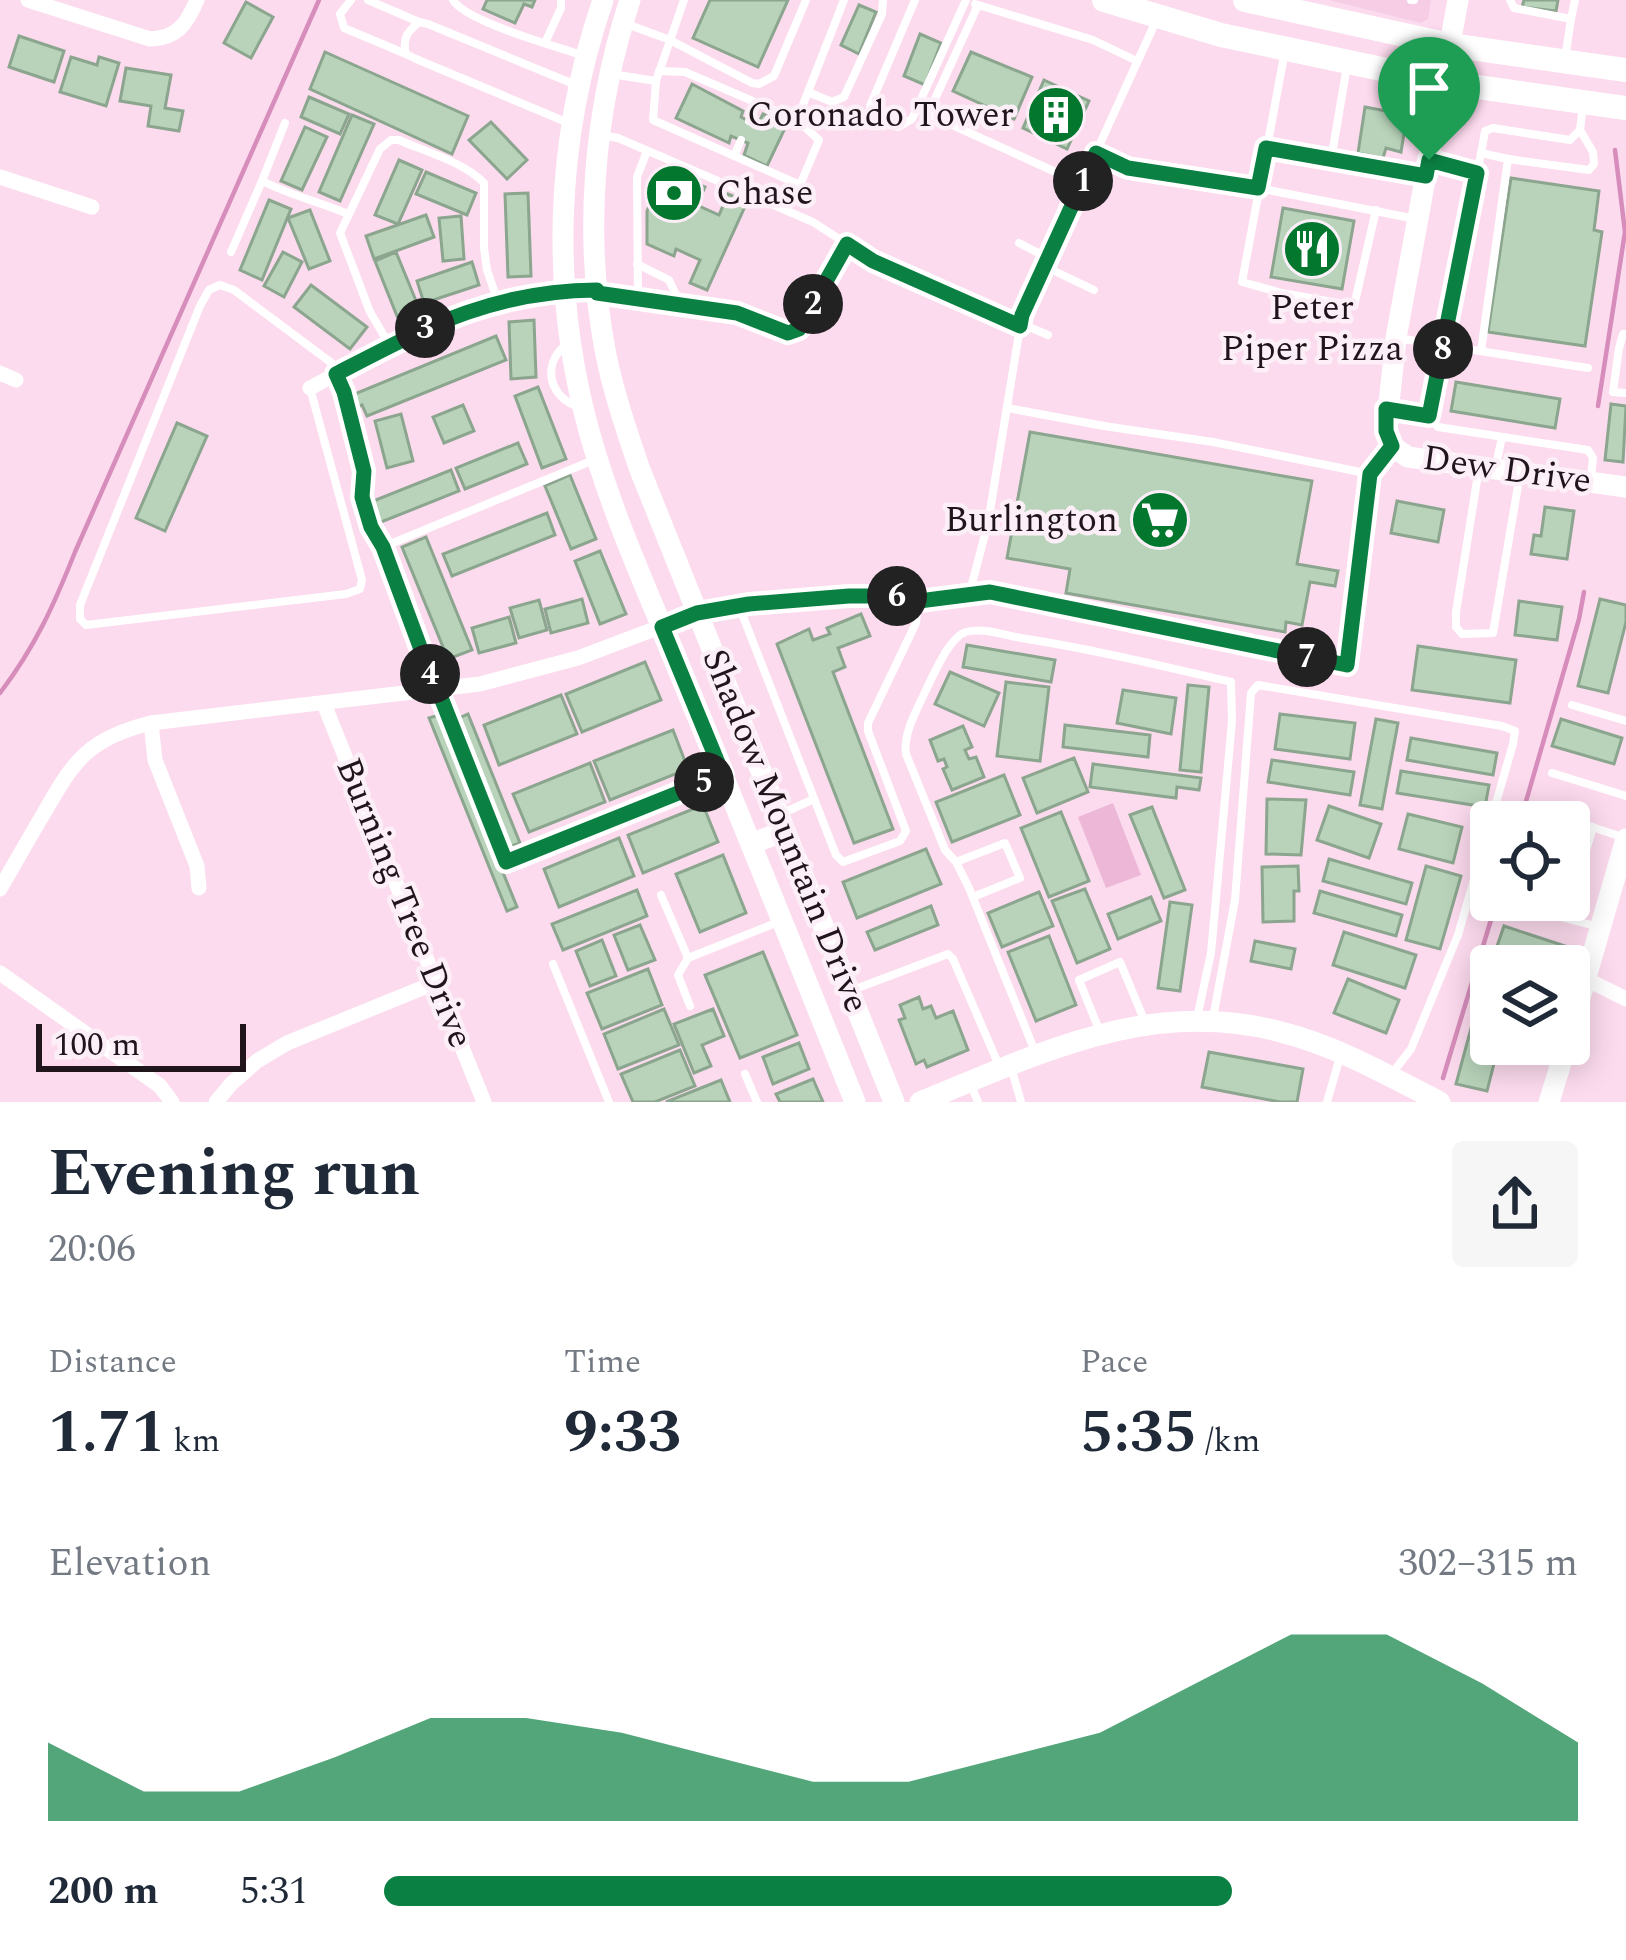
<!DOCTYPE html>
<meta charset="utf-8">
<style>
body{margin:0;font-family:Spectral,serif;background:#f6f6f7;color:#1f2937;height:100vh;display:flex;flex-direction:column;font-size:45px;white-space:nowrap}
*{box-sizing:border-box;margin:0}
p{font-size:39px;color:#747a83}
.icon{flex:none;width:66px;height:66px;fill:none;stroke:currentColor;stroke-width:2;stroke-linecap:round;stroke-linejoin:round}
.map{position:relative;height:1102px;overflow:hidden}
.sheet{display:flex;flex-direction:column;background:#fff;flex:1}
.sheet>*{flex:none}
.fabs{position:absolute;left:1470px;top:801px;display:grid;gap:24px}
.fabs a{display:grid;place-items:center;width:120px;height:120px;border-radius:12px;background:#fff;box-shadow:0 6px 30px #0003;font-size:60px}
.scale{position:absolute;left:36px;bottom:30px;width:210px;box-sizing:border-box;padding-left:12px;border:6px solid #21151c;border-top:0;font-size:33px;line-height:42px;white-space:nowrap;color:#21151c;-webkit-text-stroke:9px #fceff7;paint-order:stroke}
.pin{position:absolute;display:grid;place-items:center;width:102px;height:102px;color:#fff;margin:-123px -51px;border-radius:50% 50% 50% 0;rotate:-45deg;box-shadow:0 0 12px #0007}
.pin .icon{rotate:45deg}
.km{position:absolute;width:60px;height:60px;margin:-30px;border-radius:50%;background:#222;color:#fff;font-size:33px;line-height:60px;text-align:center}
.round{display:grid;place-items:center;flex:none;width:126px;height:126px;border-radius:12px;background:#f6f6f7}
.summary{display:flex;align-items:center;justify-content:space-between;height:204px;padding:0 48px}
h1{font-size:66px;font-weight:700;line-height:90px}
.metrics{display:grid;grid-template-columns:repeat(3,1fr);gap:18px;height:204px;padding:12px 48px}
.metrics div{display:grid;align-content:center}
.metrics b{font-size:60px;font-weight:700}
.metrics small{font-size:33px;font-weight:400}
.metrics p{font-size:33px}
.chart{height:336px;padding:24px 48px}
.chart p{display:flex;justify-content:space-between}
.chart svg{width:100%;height:216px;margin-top:12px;fill:#0b8043;opacity:.7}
ul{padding:0 48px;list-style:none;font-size:39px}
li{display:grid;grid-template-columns:192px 144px 1fr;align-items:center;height:90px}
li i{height:30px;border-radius:15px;background:#0b8043}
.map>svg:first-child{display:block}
.built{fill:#f6cde5}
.green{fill:#edb7d7}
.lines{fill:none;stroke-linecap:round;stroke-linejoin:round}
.stream{stroke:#d78dbb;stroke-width:4.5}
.building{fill:#b8d3ba;stroke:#8ba58e;stroke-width:3}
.service{stroke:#fff;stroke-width:8}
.minor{stroke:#fff;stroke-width:15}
.tertiary{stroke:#fff;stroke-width:21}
.secondary{stroke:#fff;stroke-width:21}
.primary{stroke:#fff;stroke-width:24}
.route-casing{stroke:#fff;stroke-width:24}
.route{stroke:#0b8043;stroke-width:15}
.labels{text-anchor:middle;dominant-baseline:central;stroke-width:9;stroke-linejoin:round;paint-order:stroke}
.poi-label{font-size:36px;fill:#21151c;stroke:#fceff7;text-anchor:end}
.street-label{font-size:36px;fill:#21151c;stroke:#fceff7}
</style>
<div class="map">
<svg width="1626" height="1102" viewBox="0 0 1626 1102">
<rect width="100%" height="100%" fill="#fcdbee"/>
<polygon class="built" points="1329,0 1431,0 1428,19 1421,23"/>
<polygon class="green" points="1113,803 1141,875 1106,888 1078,817"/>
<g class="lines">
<g class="stream">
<polyline points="1598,406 1625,232 1615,150"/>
<path d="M0 693C35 647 54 605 75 552L319 0"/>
<polyline points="1520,822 1579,619 1584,592"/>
<polyline points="1443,1078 1497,900"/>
</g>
</g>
<g class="building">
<polygon points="487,0 535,0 532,7 524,4 515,23 483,9"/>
<polygon points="710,0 788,0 758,67 693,38"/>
<polygon points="1524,0 1558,0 1556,11 1522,7"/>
<polygon points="246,2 273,17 251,58 224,43"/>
<polygon points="859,5 876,12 859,54 841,45"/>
<polygon points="920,34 941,43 925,85 904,76"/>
<polygon points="19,36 64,51 54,82 9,67"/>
<polygon points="325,52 468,116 452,154 310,89"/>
<polygon points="971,52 1032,77 1014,119 953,91"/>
<polygon points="71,57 97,65 99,57 119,63 106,106 60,92"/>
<polygon points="126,68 171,75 165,108 183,111 179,131 148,126 151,106 120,101"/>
<polygon points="1044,80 1089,101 1067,149 1023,128"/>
<polygon points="692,84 743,111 741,117 749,121 758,124 763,114 787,124 767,166 744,155 748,143 731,136 729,143 676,118"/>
<polygon points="309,97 349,114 340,134 301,117"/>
<polygon points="1365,107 1407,115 1401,152 1386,148 1383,158 1358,153"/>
<polygon points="352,115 374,124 340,201 319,192"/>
<polygon points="491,122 527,160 507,179 469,140"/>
<polygon points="305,127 327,137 302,190 281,181"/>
<polygon points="399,160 422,170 398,224 375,215"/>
<polygon points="426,172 476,193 467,215 416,194"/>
<polygon points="673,173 705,187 697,205 719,215 728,194 747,202 707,290 690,283 700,260 676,249 674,256 647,244 647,211 657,189 665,192"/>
<polygon points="1511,178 1599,191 1594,230 1602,232 1585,346 1488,332"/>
<polygon points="528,193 531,276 508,277 505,194"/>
<polygon points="269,200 291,209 262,280 240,270"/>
<polygon points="1283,208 1354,221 1342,289 1271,277"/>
<polygon points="310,210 330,261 309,269 288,218"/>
<polygon points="426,215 434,237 374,259 366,236"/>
<polygon points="461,216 464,259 443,261 439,218"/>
<polygon points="283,252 302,262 284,297 264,286"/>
<polygon points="396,252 419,308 397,316 375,261"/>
<polygon points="472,262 479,285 424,303 417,281"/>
<polygon points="311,285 367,327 350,349 294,307"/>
<polygon points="534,320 536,377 511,379 509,322"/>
<polygon points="496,336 506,360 367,416 362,405 357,407 352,395"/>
<polygon points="1456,382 1560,399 1555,428 1451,411"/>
<polygon points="538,387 566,459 542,468 515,396"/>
<polygon points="1611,404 1626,406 1623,462 1605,460"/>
<polygon points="463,405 474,431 444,443 433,417"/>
<polygon points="401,414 413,461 387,468 375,421"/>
<polygon points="177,423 207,436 165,531 136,518"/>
<polygon points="1030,432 1312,481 1297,564 1338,571 1335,586 1310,582 1302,625 1286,622 1285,632 1066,593 1070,569 1007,558"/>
<polygon points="518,443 527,464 465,489 456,468"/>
<polygon points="451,470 459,491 376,524 368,503"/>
<polygon points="570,475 596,539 571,549 545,486"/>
<polygon points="1397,501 1444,510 1438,542 1391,533"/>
<polygon points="1545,507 1574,511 1567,559 1531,554 1534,535 1541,536"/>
<polygon points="547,513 555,535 452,576 443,554"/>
<polygon points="426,537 472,650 448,659 402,547"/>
<polygon points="600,551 626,614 600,624 575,561"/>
<polygon points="582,599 588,623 551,633 545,609"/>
<polygon points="1600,599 1626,605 1626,622 1608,693 1578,686"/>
<polygon points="539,600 547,630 519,638 510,608"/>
<polygon points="1519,601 1562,607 1557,640 1515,635"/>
<polygon points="861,614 870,636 838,648 845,667 833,672 893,829 854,843 777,644 809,629 813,640 830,634 827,628"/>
<polygon points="509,617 516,643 479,653 472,628"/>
<polygon points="967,645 1055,660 1051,682 963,667"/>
<polygon points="1418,646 1516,660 1510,703 1412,690"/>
<polygon points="645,662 661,700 582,732 566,694"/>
<polygon points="950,672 999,693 984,726 935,704"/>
<polygon points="1006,682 1049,687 1040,761 997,756"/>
<polygon points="1188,685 1209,687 1201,772 1180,770"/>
<polygon points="1123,690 1176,698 1171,734 1117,723"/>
<polygon points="561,695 577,734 499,765 484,725"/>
<polygon points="468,714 520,843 509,847 457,719"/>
<polygon points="1280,714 1355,723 1350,759 1275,749"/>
<polygon points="439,715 517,907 507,911 429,718"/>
<polygon points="1376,719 1398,723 1382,809 1360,805"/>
<polygon points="1561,719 1622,738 1614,764 1552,746"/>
<polygon points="1065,725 1150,735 1148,757 1063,747"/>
<polygon points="963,726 972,747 965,750 969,759 976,757 984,777 952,790 943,769 947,767 944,759 938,761 930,740"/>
<polygon points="673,730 688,769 610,800 594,761"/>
<polygon points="1411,738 1497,753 1493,775 1407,760"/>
<polygon points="1074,758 1088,792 1037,813 1023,778"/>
<polygon points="1272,760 1354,772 1350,795 1268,782"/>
<polygon points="590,763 605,802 529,832 513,794"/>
<polygon points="1093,764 1201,778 1199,790 1177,787 1176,798 1090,787"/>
<polygon points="1401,771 1489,785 1485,807 1397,793"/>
<polygon points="1004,775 1020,815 952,842 936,802"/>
<polygon points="1267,799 1306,800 1301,855 1266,854"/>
<polygon points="703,805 718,842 643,873 628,835"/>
<polygon points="1329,806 1381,824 1369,858 1317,840"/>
<polygon points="1152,807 1185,890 1164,898 1130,815"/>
<polygon points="1061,812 1089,881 1049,897 1021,828"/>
<polygon points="1408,814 1462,827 1453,863 1399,849"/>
<polygon points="619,838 634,876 559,907 544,869"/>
<polygon points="926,849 941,884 857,918 843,882"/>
<polygon points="723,855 746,913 700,932 676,874"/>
<polygon points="1329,859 1412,883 1406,904 1323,881"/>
<polygon points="1298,866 1299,891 1294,891 1294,921 1263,922 1262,867"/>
<polygon points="1426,866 1461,876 1440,949 1406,940"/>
<polygon points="1085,889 1110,949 1077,963 1052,901"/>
<polygon points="637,890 647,916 563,950 552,924"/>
<polygon points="1320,891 1402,915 1396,936 1314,913"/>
<polygon points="1039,892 1053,926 1002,947 988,913"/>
<polygon points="1151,897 1161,921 1118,939 1108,914"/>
<polygon points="1170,902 1192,905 1180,991 1158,988"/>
<polygon points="931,906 938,925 875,950 867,932"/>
<polygon points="640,925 655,960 628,970 614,935"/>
<polygon points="1504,926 1565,946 1558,966 1539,966 1495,952"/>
<polygon points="1344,932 1416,955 1405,988 1333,965"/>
<polygon points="1049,936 1076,1005 1036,1021 1008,952"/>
<polygon points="602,940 616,976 590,986 576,951"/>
<polygon points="1255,941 1295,949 1291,969 1251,961"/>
<polygon points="763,952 797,1035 740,1058 705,975"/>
<polygon points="648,969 662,1005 602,1029 587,993"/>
<polygon points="1348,979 1399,1000 1386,1033 1334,1013"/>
<polygon points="1480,995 1491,998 1491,1044 1499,1044 1487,1091 1456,1084"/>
<polygon points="919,997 923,1009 931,1006 936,1018 953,1011 968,1050 927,1067 924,1060 916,1064 899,1020 905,1018 900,1005"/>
<polygon points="664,1009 679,1045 618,1069 604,1034"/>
<polygon points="713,1009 724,1036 702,1045 711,1066 694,1073 674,1024"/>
<polygon points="799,1043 809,1069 773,1084 763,1057"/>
<polygon points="680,1050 695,1086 655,1102 633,1102 621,1074"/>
<polygon points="1209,1052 1303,1069 1297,1102 1280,1102 1202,1087"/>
<polygon points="813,1079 823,1102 780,1102 776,1094"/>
<polygon points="721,1080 730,1102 666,1102"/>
</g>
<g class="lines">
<g class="service">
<polyline points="351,0 340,14 344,28 406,54"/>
<polyline points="368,0 419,22"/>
<path d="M453 0C466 22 556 46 584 56"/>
<polyline points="915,0 870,106 874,117 898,127 912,119 966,0"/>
<polyline points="1411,0 1414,0"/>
<polyline points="1510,0 1514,8 1571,19 1575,0"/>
<polyline points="975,4 1093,40 1137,61"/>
<polyline points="978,5 928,114 1082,184"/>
<polyline points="624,23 670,40 752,83 759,84 774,76 806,0"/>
<polyline points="545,43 561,8 561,0"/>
<polyline points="1284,56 1242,282 1282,293 1354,306 1376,210"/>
<polyline points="1565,59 1571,19"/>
<polyline points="611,74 656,81 684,0"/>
<polyline points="656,81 653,120 800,185 819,140 797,120 685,72 659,71"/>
<polyline points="808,92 832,102 844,97 882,14 883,0"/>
<polyline points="797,120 844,0"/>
<polyline points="749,121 757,103"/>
<path d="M571 124 416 59 406 54C402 39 407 32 419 22L428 24 576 85"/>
<polyline points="601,135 618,138 813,222 873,261 1048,335"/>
<polyline points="1266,148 1424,176"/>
<polyline points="1096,153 1128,168 1258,188 1416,219"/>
<polyline points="1481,154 1485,131 1493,128 1570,140 1580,130"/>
<polyline points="734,156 741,140"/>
<polyline points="1508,159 1481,153 1428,416 1438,427 1588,450 1593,458 1591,477"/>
<polyline points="1331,160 1347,66"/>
<polyline points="1430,160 1477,173"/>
<polyline points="262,181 285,123"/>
<polyline points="1019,243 1048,258"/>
<path d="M231 252 262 181C290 195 319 202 348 214"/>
<polyline points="637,264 669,280 680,303"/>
<polyline points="1044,266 1094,290"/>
<polyline points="602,294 638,298 637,177 647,151"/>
<polyline points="638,298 737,313 788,333 799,329 847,244"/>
<polyline points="1626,334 1623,334 1619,348 1613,392 1626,393"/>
<polyline points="1397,338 1588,368"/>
<path d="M389 344 370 312 340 233 380 149 391 140H399C426 152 464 162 484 183V248L487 270 498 302"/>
<path d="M567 344C542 363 548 395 576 406"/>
<polyline points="1481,351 1508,159 1589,170 1594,164 1593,152 1580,130 1583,105"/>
<polyline points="336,375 344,392 364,471 362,497 371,527 383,547 435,690"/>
<polyline points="310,388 362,580 360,589 346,594 86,625 80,619 80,605 200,306 209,290 220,285 234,290 341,370"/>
<polyline points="1007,408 1104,426 1213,442 1370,474"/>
<polyline points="1389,409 1428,416"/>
<polyline points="1496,465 1502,437"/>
<polyline points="1479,468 1456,612 1456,627 1462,634 1493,633 1520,474"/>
<polyline points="383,547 596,459"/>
<polyline points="969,595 988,523 1022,315 1155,23"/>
<polyline points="739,606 836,855 843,862 900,841 906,831 868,731 868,723 916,623 918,601"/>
<polyline points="699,613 749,604 849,596 905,596 918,601 990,593 1347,665 1370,474 1391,447"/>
<polyline points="438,691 506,863 722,775"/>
<polyline points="1572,705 1626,721"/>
<polyline points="1552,773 1626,796"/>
<polyline points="1543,811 1625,838"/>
<polyline points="783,813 814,799"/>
<polyline points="956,862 1005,843 1020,878 973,897"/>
<polyline points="661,895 688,958 781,921"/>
<polyline points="1511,904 1599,927"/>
<polyline points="1566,918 1593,827"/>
<polyline points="688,958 678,975 690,1006"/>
<polyline points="553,964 609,1102"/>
<polyline points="850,991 948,954 953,959 1000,1068"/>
<polyline points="1213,1018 1235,900 1251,693 1258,685 1502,726 1515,731 1513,744 1458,935 1411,1049 1390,1076"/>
<polyline points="1100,1032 1079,980 1120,962 1145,1022"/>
<path d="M1036 1054 969 888 956 862 945 850 906 754C903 733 917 710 925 692 933 676 949 637 966 632 983 627 1004 635 1021 638 1092 649 1162 666 1231 682L1232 721 1211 953 1197 1018"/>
<polyline points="1011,1067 1021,1102"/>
<polyline points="745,1074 757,1102"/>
<polyline points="970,1083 978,1102"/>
<polyline points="1327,1102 1340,1057"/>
</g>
<g class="minor">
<path d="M28 0 150 39C178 38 187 23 197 0"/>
<polyline points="0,177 92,207"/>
<polyline points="0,373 16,380"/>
<path d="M310 388C409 335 480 292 597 290"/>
<polyline points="324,704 484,1102"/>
<polyline points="151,723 155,760 197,866 199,888"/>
<path d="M0 889C15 863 29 838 44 813 74 760 89 738 151 723L480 684 578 658 697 613"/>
<polyline points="0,973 160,1086 172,1102"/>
<polyline points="1586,979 1626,999"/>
<polyline points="216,1102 231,1084 257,1061 287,1043 437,982"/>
</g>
<g class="tertiary">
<polyline points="1458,0 1396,338 1386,431 1392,446 1408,457 1626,487"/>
<polyline points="751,844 784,831"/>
<polyline points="1569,1036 1626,839"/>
<path d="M920 1102C1039 1054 1149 997 1281 1032 1337 1046 1389 1076 1440 1102"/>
<polyline points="1549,1102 1567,1044"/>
</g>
<g class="secondary">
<path d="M603 0C555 140 550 289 589 431 615 525 658 614 694 704 748 837 802 969 855 1102"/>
<path d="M630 0C593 113 583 237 606 355 614 394 627 432 640 470L894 1102"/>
</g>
<g class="primary">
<polyline points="1104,0 1221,35 1443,82 1626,108"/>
<polyline points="1245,0 1450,45 1626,70"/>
</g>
</g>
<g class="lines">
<defs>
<path id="route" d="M1266 148 1426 176 1429 160 1477 173 1429 416 1386 409V431L1392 446 1370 474 1347 665 990 592 919 601 905 596H849L749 604 697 613 662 627 723 775 506 862 438 690H436L383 547 371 527 362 497 364 471 344 392 336 374C427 327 491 291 597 290V293L737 313 788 333 799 329 847 244 873 261 1020 326 1022 315 1096 153 1128 168 1258 188Z"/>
</defs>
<use href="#route" class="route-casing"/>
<use href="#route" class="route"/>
</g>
<defs>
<symbol id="building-disc" viewBox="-11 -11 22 22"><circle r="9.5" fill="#03772d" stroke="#fceff7"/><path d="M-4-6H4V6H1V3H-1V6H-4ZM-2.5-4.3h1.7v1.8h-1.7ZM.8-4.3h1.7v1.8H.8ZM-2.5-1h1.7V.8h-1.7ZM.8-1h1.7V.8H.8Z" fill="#fff"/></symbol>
<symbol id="bank-disc" viewBox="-11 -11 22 22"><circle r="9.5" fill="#03772d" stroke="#fceff7"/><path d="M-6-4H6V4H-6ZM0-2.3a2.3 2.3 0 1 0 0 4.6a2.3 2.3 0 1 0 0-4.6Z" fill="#fff"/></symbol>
<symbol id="restaurant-disc" viewBox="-11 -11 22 22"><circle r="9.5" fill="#03772d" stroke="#fceff7"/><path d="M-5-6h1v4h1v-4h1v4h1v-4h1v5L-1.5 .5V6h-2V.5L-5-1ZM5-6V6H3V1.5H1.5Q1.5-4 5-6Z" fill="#fff"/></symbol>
<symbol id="supermarket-disc" viewBox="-11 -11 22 22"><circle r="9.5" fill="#03772d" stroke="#fceff7"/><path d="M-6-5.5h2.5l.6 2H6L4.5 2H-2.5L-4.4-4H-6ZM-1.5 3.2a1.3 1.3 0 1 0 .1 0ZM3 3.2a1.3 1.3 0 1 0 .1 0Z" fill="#fff"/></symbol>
</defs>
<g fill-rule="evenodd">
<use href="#building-disc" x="1023" y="82" width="66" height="66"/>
<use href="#bank-disc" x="641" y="160" width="66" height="66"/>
<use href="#restaurant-disc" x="1279" y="216" width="66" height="66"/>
<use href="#supermarket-disc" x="1127" y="487" width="66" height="66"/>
</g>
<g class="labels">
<g class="poi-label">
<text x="1014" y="115">Coronado Tower</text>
<text x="716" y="193" text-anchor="start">Chase</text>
<text x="1312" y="308" text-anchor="middle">Peter<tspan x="1312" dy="41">Piper Pizza</tspan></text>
<text x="1118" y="520">Burlington</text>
</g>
<g class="street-label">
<text transform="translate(1507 470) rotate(8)">Dew Drive</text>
<text transform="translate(785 831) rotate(68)">Shadow Mountain Drive</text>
<text transform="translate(404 903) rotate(68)">Burning Tree Drive</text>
</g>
</g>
</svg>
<div class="fabs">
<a><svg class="icon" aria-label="locate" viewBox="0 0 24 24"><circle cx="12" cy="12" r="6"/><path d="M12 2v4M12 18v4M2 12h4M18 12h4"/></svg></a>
<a><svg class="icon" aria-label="layers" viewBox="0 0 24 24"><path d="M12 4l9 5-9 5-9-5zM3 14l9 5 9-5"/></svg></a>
</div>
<div class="scale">100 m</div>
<div class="pin" style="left:1429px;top:160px;background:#1e9e55"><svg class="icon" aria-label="arrive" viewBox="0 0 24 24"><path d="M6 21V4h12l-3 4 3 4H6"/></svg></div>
<b class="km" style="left:1083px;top:181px">1</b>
<b class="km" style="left:813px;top:304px">2</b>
<b class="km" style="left:425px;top:328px">3</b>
<b class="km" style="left:430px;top:674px">4</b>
<b class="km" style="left:704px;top:782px">5</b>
<b class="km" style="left:897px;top:596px">6</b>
<b class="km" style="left:1307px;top:657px">7</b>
<b class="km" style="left:1443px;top:349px">8</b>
</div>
<section class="sheet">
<div class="summary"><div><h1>Evening run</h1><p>20:06</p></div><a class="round"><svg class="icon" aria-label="share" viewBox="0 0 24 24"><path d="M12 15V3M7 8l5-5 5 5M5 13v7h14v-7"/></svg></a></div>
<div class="metrics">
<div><p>Distance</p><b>1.71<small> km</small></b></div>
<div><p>Time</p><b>9:33</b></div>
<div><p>Pace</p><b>5:35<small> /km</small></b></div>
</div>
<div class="chart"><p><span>Elevation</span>302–315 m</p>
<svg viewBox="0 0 160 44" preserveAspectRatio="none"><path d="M0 44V28L10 38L20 38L30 31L40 23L50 23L60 26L70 31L80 36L90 36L100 31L110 26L120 16L130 6L140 6L150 16L160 28V44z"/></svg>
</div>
<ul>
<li><b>200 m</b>5:31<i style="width:71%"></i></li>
</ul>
</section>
